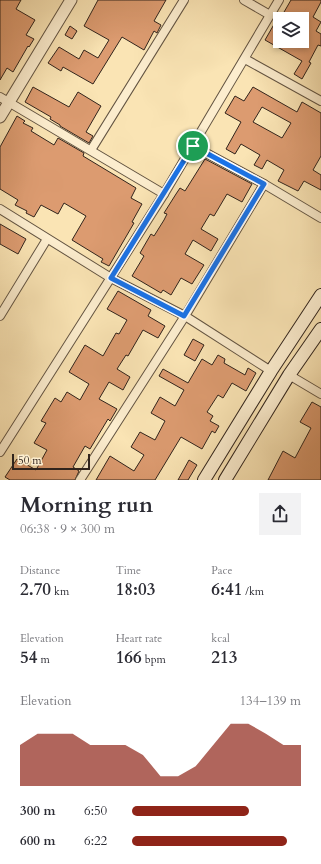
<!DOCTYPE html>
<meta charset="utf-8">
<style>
body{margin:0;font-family:Cardo,serif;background:#f2f2f3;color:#2b2b33;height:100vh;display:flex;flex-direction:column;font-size:15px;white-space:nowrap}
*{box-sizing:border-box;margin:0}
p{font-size:13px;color:#7c7c81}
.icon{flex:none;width:22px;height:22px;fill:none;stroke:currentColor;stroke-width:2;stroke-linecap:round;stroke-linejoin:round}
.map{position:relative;height:480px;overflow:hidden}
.sheet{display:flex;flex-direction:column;background:#fff;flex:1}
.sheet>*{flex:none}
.tools{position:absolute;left:273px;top:12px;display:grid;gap:8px}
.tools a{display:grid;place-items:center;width:36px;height:36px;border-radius:0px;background:#fff;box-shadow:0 2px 6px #0003;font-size:20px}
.scale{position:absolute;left:12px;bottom:10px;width:78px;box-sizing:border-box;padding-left:4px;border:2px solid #31241c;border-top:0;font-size:11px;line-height:14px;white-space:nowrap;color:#31241c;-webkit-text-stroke:3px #fcedce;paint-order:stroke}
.pin{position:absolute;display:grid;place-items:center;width:34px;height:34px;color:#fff;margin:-17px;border:2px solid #fff;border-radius:50%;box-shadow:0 1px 4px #0007}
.round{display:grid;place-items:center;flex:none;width:42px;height:42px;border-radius:0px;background:#f2f2f3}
.headline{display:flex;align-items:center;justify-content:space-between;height:68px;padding:0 20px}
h1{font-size:22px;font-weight:600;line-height:30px}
.figures{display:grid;grid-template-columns:repeat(3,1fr);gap:6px;height:68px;padding:4px 20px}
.figures div{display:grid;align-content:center}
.figures b{font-size:17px;font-weight:600}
.figures small{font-size:11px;font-weight:400}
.figures p{font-size:11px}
.chart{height:112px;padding:8px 20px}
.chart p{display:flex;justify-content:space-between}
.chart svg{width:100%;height:72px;margin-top:4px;fill:#8f2418;opacity:.7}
ul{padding:0 20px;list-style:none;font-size:13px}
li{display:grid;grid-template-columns:64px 48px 1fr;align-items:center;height:30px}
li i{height:10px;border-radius:5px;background:#8f2418}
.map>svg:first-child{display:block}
.building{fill:#dc9b70;stroke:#31241c;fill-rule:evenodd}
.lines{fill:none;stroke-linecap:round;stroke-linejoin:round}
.minor-casing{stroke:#635442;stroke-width:10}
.tertiary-casing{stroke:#635442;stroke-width:13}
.secondary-casing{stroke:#31241c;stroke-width:14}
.minor{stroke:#fcedce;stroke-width:8}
.tertiary{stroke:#fcedce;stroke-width:11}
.secondary{stroke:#fcedce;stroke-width:12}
.route-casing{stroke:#fff;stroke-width:8}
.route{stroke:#1a73e8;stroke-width:5}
</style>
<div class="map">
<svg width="321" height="480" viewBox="0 0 321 480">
<rect width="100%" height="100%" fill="#fae4b4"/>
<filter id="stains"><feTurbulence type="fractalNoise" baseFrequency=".005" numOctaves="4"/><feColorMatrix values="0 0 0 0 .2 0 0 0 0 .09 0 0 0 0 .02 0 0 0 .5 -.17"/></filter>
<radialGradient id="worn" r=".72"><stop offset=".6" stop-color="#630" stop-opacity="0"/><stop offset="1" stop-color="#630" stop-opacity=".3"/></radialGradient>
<g class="building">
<polygon points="0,0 21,0 16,9 35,20 26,35 34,39 29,47 28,46 13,72 7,68 0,80"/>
<polygon points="98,0 166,0 154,21 161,25 157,33 154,31 144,50 122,37 93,84 63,67 61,71 48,63 59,47 79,59 84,50 98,58 109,40 84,26"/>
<path d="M291 0H321V2L313 17 321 22 316 31 321 34V46L318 45 309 62 311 63 302 79 294 74 302 61 265 40 280 14V19ZM280 19H302V41H280Z"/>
<polygon points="70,26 77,31 72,39 65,35"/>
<polygon points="33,87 69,107 78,92 101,106 86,132 93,136 89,143 60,126 60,125 50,119 51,117 25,102"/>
<path d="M253 87 297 112 302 102 321 113V156L313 170 321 175V190L304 181 298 191 278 181 284 170 267 160 262 169 254 165 260 155 241 144 235 154 226 149 241 122 225 113 235 96 244 101ZM262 107 291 123 282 138 253 122Z"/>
<polygon points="17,116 25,121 23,123 33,128 31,131 54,145 58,138 84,153 83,156 136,188 131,198 142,204 132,222 134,223 109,266 101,262 103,259 72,240 86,216 64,203 58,214 41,205 34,217 26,213 27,211 15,205 18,200 0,189 0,147"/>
<polygon points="205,159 252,184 242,202 227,194 214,216 210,214 201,229 218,239 211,251 193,240 185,254 204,265 192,284 181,278 171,295 163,290 161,293 132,276 144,256 140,253 151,234 154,236 164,220 167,214 164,213 176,194 180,188 185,191"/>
<polygon points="0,224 26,239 18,254 0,244"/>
<polygon points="118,291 151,310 148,316 165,326 158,338 143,330 128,356 126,355 117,369 130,377 123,390 109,382 99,399 117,409 110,421 108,419 90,449 85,446 73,467 79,471 75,480 10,480 5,477 17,459 36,470 47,450 34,443 46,423 41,421 55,398 61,402 67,392 80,400 89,384 69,372 85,345 103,356 116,333 119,334 127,320 107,309"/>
<polygon points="193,339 204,345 195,361 184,355"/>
<polygon points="218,355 225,359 224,363 245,375 248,368 256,373 246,391 232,383 223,398 218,395 207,412 213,416 210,421 219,426 215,433 212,431 202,449 181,437 155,480 96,480 110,456 134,471 144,455 131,447 140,432 155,440 165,421 151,413 160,397 175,406 184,390 159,376 163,369 188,383 202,359 212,365"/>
<polygon points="312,402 321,407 321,480 268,480 283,451 295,458 311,428 300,422"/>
<polygon points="189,460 197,465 188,480 178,480"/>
</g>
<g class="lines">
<defs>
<g id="minor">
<polyline points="244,0 270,15"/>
<polyline points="245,59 321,101"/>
<polyline points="0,97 164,194"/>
<polyline points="193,146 264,184 321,218"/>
<polyline points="91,150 184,0"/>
<polyline points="0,209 111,278 185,316 271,371"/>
<polyline points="0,316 47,239"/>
<polyline points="289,375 321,394"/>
<polyline points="0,452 164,194 279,0"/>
<polyline points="80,480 185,316 264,184"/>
</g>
<polyline id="tertiary" points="0,117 71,0"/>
<g id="secondary">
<polyline points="204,480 271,371 321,295"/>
<polyline points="225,480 289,375 321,329"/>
</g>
</defs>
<use href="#minor" class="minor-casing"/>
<use href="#tertiary" class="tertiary-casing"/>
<use href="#secondary" class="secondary-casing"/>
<use href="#minor" class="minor"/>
<use href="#tertiary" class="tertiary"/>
<use href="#secondary" class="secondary"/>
</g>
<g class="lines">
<defs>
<polygon id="route" points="193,146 264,184 184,316 111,278"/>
</defs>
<use href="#route" class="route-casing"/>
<use href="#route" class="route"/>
</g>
<rect width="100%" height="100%" filter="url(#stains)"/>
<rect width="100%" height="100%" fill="url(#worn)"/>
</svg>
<div class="tools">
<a><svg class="icon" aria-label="layers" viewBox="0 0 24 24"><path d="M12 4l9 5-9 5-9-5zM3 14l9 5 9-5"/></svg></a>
</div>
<div class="scale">50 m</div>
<div class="pin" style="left:193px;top:146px;background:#1e9e55"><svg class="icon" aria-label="arrive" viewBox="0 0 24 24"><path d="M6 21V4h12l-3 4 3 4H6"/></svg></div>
</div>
<section class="sheet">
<div class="headline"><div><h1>Morning run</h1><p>06:38 · 9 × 300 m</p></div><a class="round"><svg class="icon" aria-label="share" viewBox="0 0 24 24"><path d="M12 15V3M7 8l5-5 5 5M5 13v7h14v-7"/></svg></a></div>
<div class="figures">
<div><p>Distance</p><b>2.70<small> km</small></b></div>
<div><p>Time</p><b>18:03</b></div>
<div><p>Pace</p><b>6:41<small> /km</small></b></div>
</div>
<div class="figures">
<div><p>Elevation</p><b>54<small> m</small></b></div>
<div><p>Heart rate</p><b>166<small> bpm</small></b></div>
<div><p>kcal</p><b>213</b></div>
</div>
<div class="chart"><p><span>Elevation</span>134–139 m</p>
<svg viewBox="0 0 160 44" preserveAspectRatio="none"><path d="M0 44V19L10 12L20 12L30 12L40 19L50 19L60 19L70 25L80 38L90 38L100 32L110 19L120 6L130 6L140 12L150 19L160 19V44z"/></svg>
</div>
<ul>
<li><b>300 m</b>6:50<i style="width:69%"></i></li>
<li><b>600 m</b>6:22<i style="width:92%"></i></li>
</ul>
</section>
